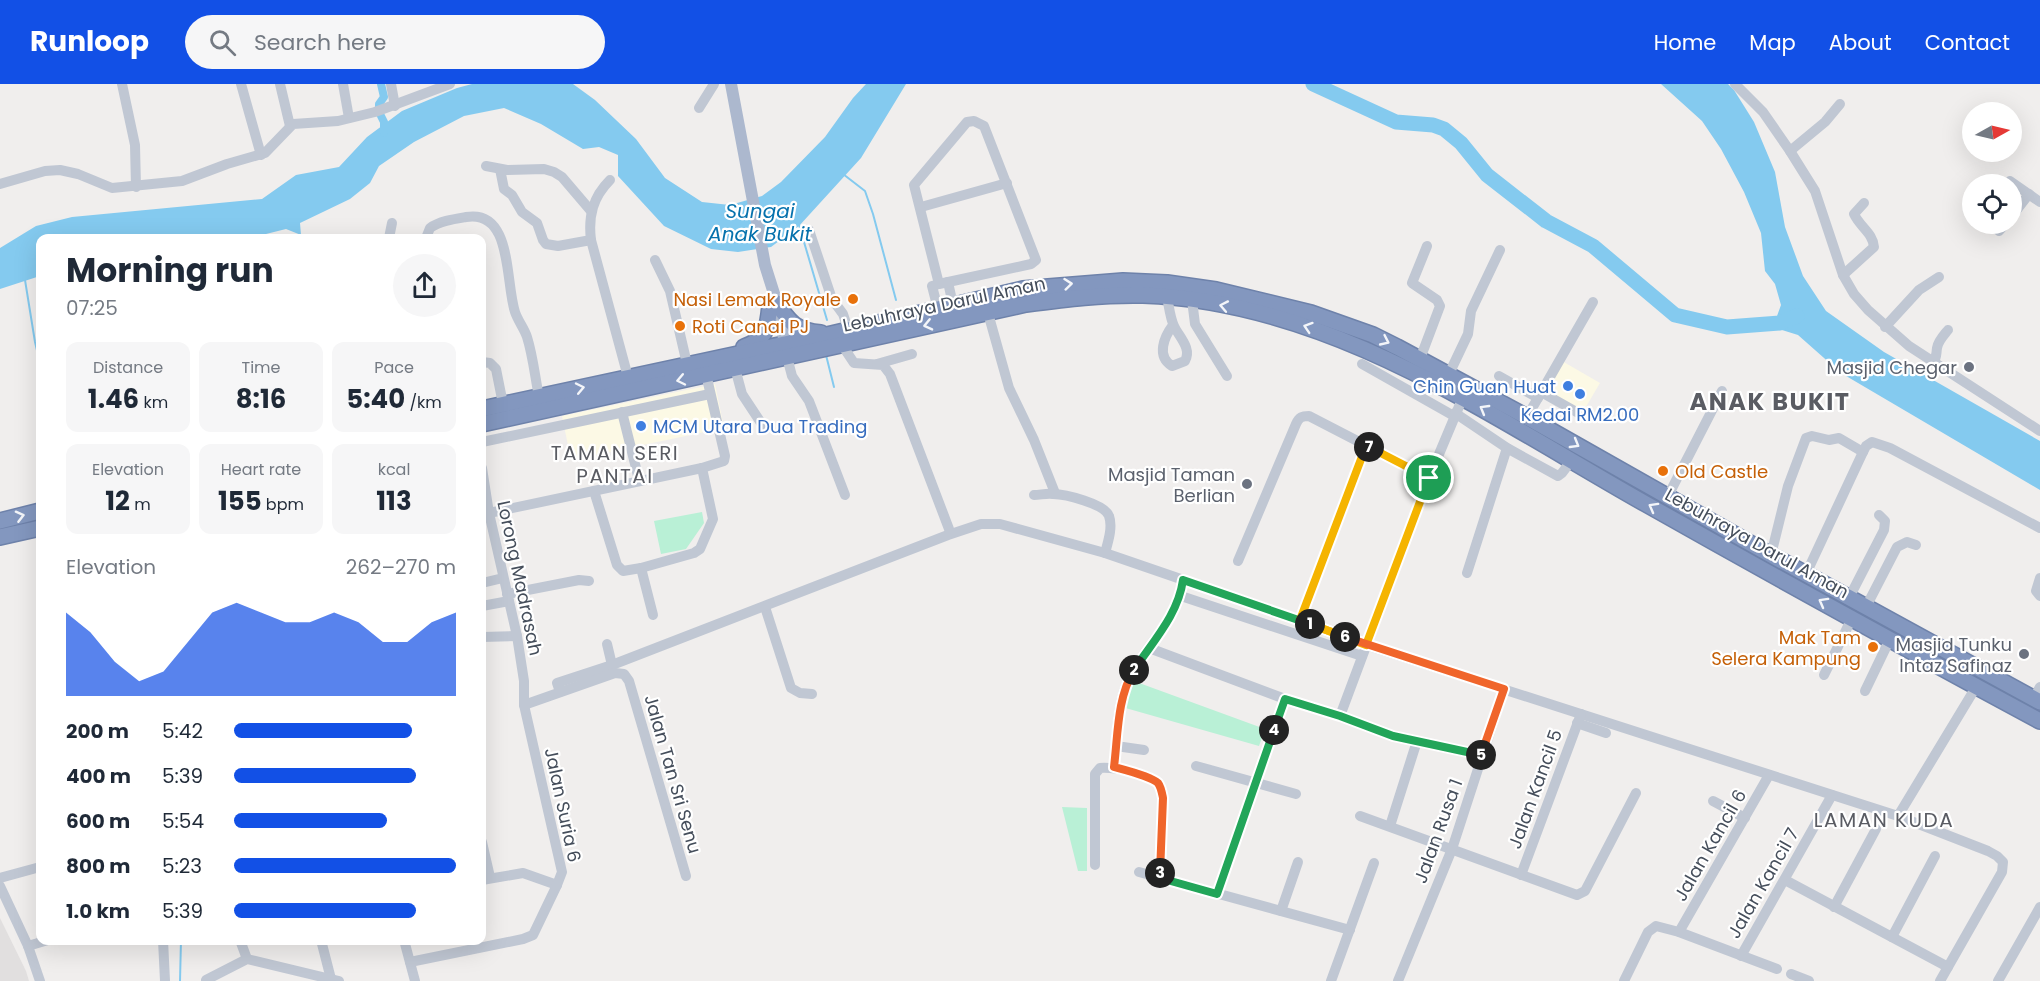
<!DOCTYPE html>
<meta charset="utf-8">
<style>
body{margin:0;font-family:Poppins,sans-serif;background:#f6f6f7;color:#1f2937;height:100vh;display:flex;flex-direction:column;font-size:22px;white-space:nowrap}
*{box-sizing:border-box;margin:0}
p{font-size:20px;color:#747a83}
.icon{flex:none;width:33px;height:33px;fill:none;stroke:currentColor;stroke-width:2;stroke-linecap:round;stroke-linejoin:round}
.map{position:relative;flex:1;overflow:hidden}
.panel{position:absolute;left:36px;top:150px;width:450px;height:711px;display:flex;flex-direction:column;background:#fff;border-radius:12px;box-shadow:0 6px 24px #0002}
.panel>*{flex:none}
.needle{width:39px;rotate:82deg}
.buttons{position:absolute;left:1962px;top:18px;display:grid;gap:12px}
.buttons a{display:grid;place-items:center;width:60px;height:60px;border-radius:50%;background:#fff;box-shadow:0 6px 24px #0002;font-size:30px}
.pin{position:absolute;display:grid;place-items:center;width:51px;height:51px;color:#fff;margin:-26px;border:3px solid #fff;border-radius:50%;box-shadow:0 2px 6px #0007}
.km{position:absolute;width:30px;height:30px;margin:-15px;border-radius:50%;background:#222;color:#fff;font-size:16px;line-height:30px;text-align:center}
.round{display:grid;place-items:center;flex:none;width:63px;height:63px;border-radius:32px;background:#f6f6f7}
.overview{display:flex;align-items:center;justify-content:space-between;height:102px;padding:0 30px}
h1{font-size:33px;font-weight:700;line-height:45px}
.stats{display:grid;grid-template-columns:repeat(3,1fr);gap:9px;height:102px;padding:6px 30px}
.stats div{display:grid;align-content:center;border-radius:12px;background:#f6f6f7;text-align:center}
.stats b{font-size:26px;font-weight:700}
.stats small{font-size:16px;font-weight:400}
.stats p{font-size:16px}
.chart{height:168px;padding:12px 30px}
.chart p{display:flex;justify-content:space-between}
.chart svg{width:100%;height:108px;margin-top:6px;fill:#1250e6;opacity:.7}
ul{padding:0 30px;list-style:none;font-size:20px}
li{display:grid;grid-template-columns:96px 72px 1fr;align-items:center;height:45px}
li i{height:15px;border-radius:8px;background:#1250e6}
header{display:flex;align-items:center;gap:36px;box-sizing:border-box;height:84px;padding:0 30px;background:#1250e6;color:#fff}
header strong{font-size:28px}
nav{display:flex;gap:33px;margin-inline-start:auto;font-size:21px}
.search{width:420px;height:54px;background:#f6f6f7;display:flex;align-items:center;gap:15px;box-sizing:border-box;padding:0 21px;border-radius:33px;color:#747a83;font-size:22px}
.map>svg:first-child{display:block}
.commercial{fill:#fcf9e5}
.education{fill:#e1dfdf}
.green{fill:#b9f0d6}
.water{fill:#84caef}
.lines{fill:none;stroke-linecap:round;stroke-linejoin:round}
.stream{stroke:#84caef;stroke-width:2}
.canal{stroke:#84caef;stroke-width:8}
.river{stroke:#84caef;stroke-width:15}
.highway-casing{stroke:#6e82aa;stroke-width:18}
.minor{stroke:#c0c7d3;stroke-width:10}
.major{stroke:#acb8ce;stroke-width:12}
.highway{stroke:#8397bf;stroke-width:15}
.oneway{stroke:#f3f5f9}
.split-1-casing{stroke:#fff;stroke-width:12}
.split-2-casing{stroke:#fff;stroke-width:12}
.split-3-casing{stroke:#fff;stroke-width:12}
.split-4-casing{stroke:#fff;stroke-width:12}
.split-5-casing{stroke:#fff;stroke-width:12}
.split-6-casing{stroke:#fff;stroke-width:12}
.split-7-casing{stroke:#fff;stroke-width:12}
.split-8-casing{stroke:#fff;stroke-width:12}
.split-1{stroke:#f5b400;stroke-width:8}
.split-2{stroke:#22a559;stroke-width:8}
.split-3{stroke:#f0652b;stroke-width:8}
.split-4{stroke:#22a559;stroke-width:8}
.split-5{stroke:#22a559;stroke-width:8}
.split-6{stroke:#f0652b;stroke-width:8}
.split-7{stroke:#f5b400;stroke-width:8}
.split-8{stroke:#f5b400;stroke-width:8}
.food-dot{fill:#e8710a;stroke:#fff;stroke-width:2}
.worship-dot{fill:#6b7280;stroke:#fff;stroke-width:2}
.shop-dot{fill:#3f7fe0;stroke:#fff;stroke-width:2}
.labels{text-anchor:middle;dominant-baseline:central;stroke-width:4.5;stroke-linejoin:round;paint-order:stroke}
.food-label{font-size:18px;fill:#c56008;stroke:#fff;text-anchor:end}
.street-label{font-size:18px;fill:#454e5b;stroke:#fff}
.worship-label{font-size:18px;fill:#5b616d;stroke:#fff;text-anchor:end}
.shop-label{font-size:18px;fill:#366cbe;stroke:#fff;text-anchor:end}
.water-label{font-size:20px;font-style:italic;fill:#0672ad;stroke:#fff}
.neighbourhood-label{font-size:20px;letter-spacing:1.5px;fill:#5a5c63;stroke:#fff}
.district-label{font-size:24px;font-weight:bold;letter-spacing:1.5px;fill:#5a5c63;stroke:#fff}
</style>
<header>
<strong>Runloop</strong>
<div class="search"><svg class="icon" aria-label="search" viewBox="0 0 24 24"><circle cx="10" cy="10" r="6"/><path d="M15 15l6 6"/></svg>Search here</div>
<nav><a>Home</a><a>Map</a><a>About</a><a>Contact</a></nav>
</header>
<div class="map">
<svg width="2040" height="897" viewBox="0 0 2040 897">
<rect width="100%" height="100%" fill="#f0eeed"/>
<g class="commercial">
<polygon points="1562,277 1600,299 1580,333 1543,311"/>
<polygon points="715,300 724,344 571,376 562,332"/>
</g>
<polygon class="education" points="0,834 26,887 29,897 0,897"/>
<g class="green">
<polygon points="702,428 704,439 686,465 661,470 654,437"/>
<polygon points="1131,596 1265,645 1259,662 1122,623"/>
<polygon points="1062,723 1087,724 1087,787 1078,787"/>
</g>
<g class="water">
<polygon points="472,0 573,0 595,16 636,55 665,94 702,118 730,121 762,112 781,98 825,53 853,14 866,0 906,0 861,74 799,142 771,163 738,168 711,165 664,142 618,92 618,71 599,63 583,65 541,40 504,24 464,32 414,58 379,82 370,99 350,115 300,139 301,151 286,145 250,154 40,154 40,192 0,205 0,164 36,142 72,133 262,115 296,91 339,83 367,53 402,27 457,4"/>
<polygon points="1661,0 1728,0 1734,6 1754,38 1775,88 1785,143 1803,192 1826,227 1884,268 2040,357 2040,406 1841,289 1798,251 1782,246 1777,232 1781,221 1775,200 1765,187 1761,149 1744,108 1721,65 1702,37"/>
</g>
<g class="lines">
<g class="stream">
<polyline points="843,90 865,107 873,130 896,216"/>
<polyline points="799,141 827,236"/>
<polyline points="25,196 35,258 40,279"/>
<polyline points="826,271 834,303"/>
<polyline points="180,897 181,856"/>
</g>
<g class="canal">
<polyline points="379,24 379,20 384,13 381,0"/>
<polyline points="381,32 384,38 384,49"/>
</g>
<polyline class="river" points="1313,0 1396,38 1433,41 1444,45 1461,59 1487,91 1546,137 1593,162 1675,231 1727,243 1780,239 1797,232"/>
<defs>
<g id="highway">
<path d="M777 219C789 239 797 247 821 249"/>
<path d="M744 263C767 255 768 243 770 221"/>
<polyline points="482,325 831,250 1023,205 1123,197 1167,199 1216,206 1311,229 1373,251 1397,263 1527,333 1771,471 2040,618"/>
<path d="M482 340 1026 220C1065 215 1104 210 1143 211 1332 218 1488 331 1646 420 1777 494 1908 566 2040 637"/>
<polyline points="0,437 40,427"/>
<polyline points="0,453 40,444"/>
</g>
</defs>
<use href="#highway" class="highway-casing"/>
<g class="minor">
<polyline points="122,0 135,61 136,103"/>
<polyline points="241,0 261,71"/>
<polyline points="280,0 290,42"/>
<polyline points="343,0 349,34"/>
<polyline points="391,0 395,22"/>
<polyline points="1735,0 1763,28 1790,67 1815,107 1843,191 1854,210 1868,226 1909,262 2040,347"/>
<polyline points="699,24 714,0"/>
<polyline points="1790,67 1825,38 1840,20"/>
<polyline points="486,82 507,86 544,85 554,88 562,93 591,127"/>
<polyline points="500,85 504,105 512,111 522,128 537,139 543,156 546,160 558,162 591,156"/>
<path d="M610 96C593 113 588 132 591 156L628 293"/>
<polyline points="2010,97 2040,118"/>
<polyline points="0,100 45,87 60,86 78,90 112,104 182,97 227,80 265,69 293,40 338,37 375,28 450,0"/>
<polyline points="921,123 1007,99"/>
<polyline points="2012,132 2029,110"/>
<polyline points="809,146 832,215 843,230 848,245"/>
<polyline points="1999,147 2005,140"/>
<polyline points="389,154 392,139"/>
<path d="M426 154 430 144C440 137 454 135 466 133 513 125 505 198 515 228 518 237 524 244 527 253 533 272 535 293 539 313"/>
<polyline points="655,176 670,207 687,280"/>
<path d="M1843 191 1874 163C1873 149 1860 143 1854 130L1864 119"/>
<polyline points="948,198 953,221"/>
<path d="M1167 213C1169 222 1170 234 1174 242 1179 253 1192 264 1185 277L1172 282C1156 272 1164 253 1173 241"/>
<polyline points="1192,216 1195,240 1227,292"/>
<polyline points="938,225 932,202 939,200 1031,180 1036,176 984,42 974,37 967,38 914,101 939,200"/>
<polyline points="988,229 1009,304 1034,356 1055,409"/>
<polyline points="1885,243 1919,206 1939,193"/>
<polyline points="842,261 854,279 883,281 890,290 949,445"/>
<polyline points="787,273 792,292 809,317 845,411"/>
<polyline points="1420,275 1440,222 1437,216 1412,199 1427,162"/>
<polyline points="482,278 490,279 496,285 503,320"/>
<path d="M1933 279C1937 273 1936 271 1937 264 1938 257 1944 251 1948 246"/>
<polyline points="877,280 912,270"/>
<polyline points="1362,280 1454,332"/>
<polyline points="735,284 742,310 765,345"/>
<polyline points="1449,290 1468,250 1471,227 1500,166"/>
<polyline points="1499,292 1538,314"/>
<polyline points="1541,308 1580,330"/>
<polyline points="622,328 639,396"/>
<polyline points="1455,329 1507,364 1558,392 1562,389 1571,377"/>
<polyline points="1527,333 1593,218"/>
<polyline points="482,358 710,310"/>
<polyline points="594,407 617,481 623,487 641,484 694,469 700,465 713,435 702,384"/>
<path d="M1034 411C1040 411 1047 409 1053 410 1065 410 1105 420 1109 432 1113 443 1108 458 1105 469"/>
<polyline points="1668,412 1722,307"/>
<polyline points="489,429 702,384 724,377 725,372 706,290"/>
<polyline points="1771,471 1788,402 1806,354 1812,352 1829,356 1839,354 1863,368"/>
<path d="M1238 477 1296 340C1299 333 1302 332 1309 332L1429 394"/>
<polyline points="641,484 653,531"/>
<polyline points="1467,489 1507,364"/>
<polyline points="1806,490 1863,368 1866,362 1872,358 1890,364 2040,444"/>
<polyline points="2040,494 2036,507 2040,512"/>
<polyline points="482,499 503,494"/>
<polyline points="507,510 579,496 589,497"/>
<polyline points="1181,512 1362,572"/>
<polyline points="1849,514 1884,446 1885,437 1879,431"/>
<polyline points="482,522 509,517"/>
<polyline points="765,523 791,604 800,609 812,610"/>
<polyline points="1866,523 1897,463 1907,458 1916,461"/>
<polyline points="1300,536 1366,362"/>
<polyline points="482,553 517,552"/>
<polyline points="607,560 612,581"/>
<polyline points="1149,564 1285,615 1340,632 1393,652 1482,671"/>
<polyline points="1824,591 1852,534"/>
<polyline points="1865,607 1890,555"/>
<polyline points="560,608 557,599 612,581 948,451 981,440 1000,440 1105,469 1300,536 1366,561 1898,732 1988,767 1997,772 2003,778 2002,788 1940,897"/>
<polyline points="2034,614 2040,603"/>
<polyline points="524,621 615,589 624,590 629,597 686,792"/>
<polyline points="1340,632 1429,394 1463,313"/>
<polyline points="1577,639 1606,649"/>
<polyline points="1116,662 1144,666"/>
<polyline points="1196,682 1296,710"/>
<path d="M1114 683C1117 654 1116 619 1130 592 1147 559 1178 535 1183 496"/>
<polyline points="1713,717 1745,734"/>
<polyline points="1360,732 1577,811 1585,807 1636,709"/>
<polyline points="1898,732 1976,603"/>
<polyline points="1390,742 1417,657"/>
<polyline points="482,758 490,793"/>
<path d="M1095 781V690L1100 684C1113 683 1148 689 1158 699 1161 703 1162 709 1163 714L1160 794"/>
<polyline points="1139,788 1350,846"/>
<polyline points="1521,791 1581,630"/>
<polyline points="0,794 40,783"/>
<polyline points="482,796 523,789 557,801"/>
<polyline points="1785,796 1948,883"/>
<polyline points="0,802 28,862 40,897"/>
<polyline points="1217,810 1285,615"/>
<polyline points="1834,823 1876,745"/>
<polyline points="1281,827 1298,778"/>
<polyline points="1679,848 1769,691"/>
<polyline points="1892,853 1935,772"/>
<polyline points="163,856 165,897"/>
<polyline points="240,856 247,875"/>
<polyline points="321,856 331,895"/>
<polyline points="404,856 415,897"/>
<polyline points="28,862 48,856"/>
<polyline points="1741,872 1832,711"/>
<polyline points="410,878 523,855 533,851 557,801 562,788 524,621 524,597 517,552 489,429 482,384"/>
<polyline points="1791,890 1809,897"/>
<polyline points="206,896 247,875 339,897"/>
<polyline points="1331,897 1374,779"/>
<polyline points="1398,897 1452,765 1504,605"/>
<polyline points="1624,897 1648,848 1656,842 1679,848 1777,885"/>
<polyline points="1998,897 2040,823"/>
</g>
<polyline class="major" points="731,0 765,181 777,219 787,269"/>
<use href="#highway" class="highway"/>
</g>
<defs><path id="oneway-chevron" d="M-2-3.5L2.5 0L-2 3.5" fill="none" stroke-width="1.6" stroke-linecap="round" stroke-linejoin="round" transform="scale(1.5)"/></defs>
<g class="oneway">
<use href="#oneway-chevron" transform="translate(1068 200) rotate(-6)"/>
<use href="#oneway-chevron" transform="translate(1224 222) rotate(-169)"/>
<use href="#oneway-chevron" transform="translate(928 241) rotate(167)"/>
<use href="#oneway-chevron" transform="translate(1308 243) rotate(-162)"/>
<use href="#oneway-chevron" transform="translate(1385 257) rotate(25)"/>
<use href="#oneway-chevron" transform="translate(681 296) rotate(168)"/>
<use href="#oneway-chevron" transform="translate(580 304) rotate(-12)"/>
<use href="#oneway-chevron" transform="translate(1484 325) rotate(-150)"/>
<use href="#oneway-chevron" transform="translate(1575 360) rotate(30)"/>
<use href="#oneway-chevron" transform="translate(1653 423) rotate(-151)"/>
<use href="#oneway-chevron" transform="translate(20 432) rotate(-14)"/>
<use href="#oneway-chevron" transform="translate(1823 518) rotate(-151)"/>
</g>
<g class="lines">
<defs>
<polyline id="split-1" points="1310,540 1366,561 1429,394"/>
<path id="split-2" d="M1134 586C1153 557 1178 531 1183 496L1310 540"/>
<path id="split-3" d="M1134 586C1117 614 1118 651 1114 683 1125 686 1150 692 1158 699 1161 703 1162 709 1163 714L1160 789"/>
<polyline id="split-4" points="1160,789 1160,794 1217,810 1274,646"/>
<polyline id="split-5" points="1274,646 1285,615 1340,632 1393,652 1481,671"/>
<polyline id="split-6" points="1345,553 1504,605 1481,671"/>
<polyline id="split-7" points="1345,553 1300,536 1366,362 1369,363"/>
<polyline id="split-8" points="1369,363 1429,394"/>
</defs>
<use href="#split-1" class="split-1-casing"/>
<use href="#split-2" class="split-2-casing"/>
<use href="#split-3" class="split-3-casing"/>
<use href="#split-4" class="split-4-casing"/>
<use href="#split-5" class="split-5-casing"/>
<use href="#split-6" class="split-6-casing"/>
<use href="#split-7" class="split-7-casing"/>
<use href="#split-8" class="split-8-casing"/>
<use href="#split-1" class="split-1"/>
<use href="#split-2" class="split-2"/>
<use href="#split-3" class="split-3"/>
<use href="#split-4" class="split-4"/>
<use href="#split-5" class="split-5"/>
<use href="#split-6" class="split-6"/>
<use href="#split-7" class="split-7"/>
<use href="#split-8" class="split-8"/>
</g>
<g class="food-dot">
<circle cx="853" cy="215" r="6"/>
<circle cx="680" cy="242" r="6"/>
<circle cx="1663" cy="387" r="6"/>
<circle cx="1873" cy="563" r="6"/>
</g>
<g class="worship-dot">
<circle cx="1969" cy="283" r="6"/>
<circle cx="1247" cy="400" r="6"/>
<circle cx="2024" cy="570" r="6"/>
</g>
<g class="shop-dot">
<circle cx="1568" cy="302" r="6"/>
<circle cx="1580" cy="310" r="6"/>
<circle cx="641" cy="342" r="6"/>
</g>
<g class="labels">
<g class="food-label">
<text x="841" y="215">Nasi Lemak Royale</text>
<text x="692" y="242" text-anchor="start">Roti Canai PJ</text>
<text x="1675" y="387" text-anchor="start">Old Castle</text>
<text x="1861" y="553">Mak Tam<tspan x="1861" dy="21">Selera Kampung</tspan></text>
</g>
<g class="street-label">
<text transform="translate(944 220) rotate(-12)">Lebuhraya Darul Aman</text>
<text transform="translate(1757 459) rotate(29)">Lebuhraya Darul Aman</text>
<text transform="translate(520 494) rotate(78)">Lorong Madrasah</text>
<text transform="translate(673 690) rotate(74)">Jalan Tan Sri Senu</text>
<text transform="translate(1535 705) rotate(-70)">Jalan Kancil 5</text>
<text transform="translate(563 721) rotate(78)">Jalan Suria 6</text>
<text transform="translate(1438 747) rotate(-70)">Jalan Rusa 1</text>
<text transform="translate(1710 761) rotate(-60)">Jalan Kancil 6</text>
<text transform="translate(1763 799) rotate(-60)">Jalan Kancil 7</text>
</g>
<g class="worship-label">
<text x="1957" y="283">Masjid Chegar</text>
<text x="1235" y="390">Masjid Taman<tspan x="1235" dy="21">Berlian</tspan></text>
<text x="2012" y="560">Masjid Tunku<tspan x="2012" dy="21">Intaz Safinaz</tspan></text>
</g>
<g class="shop-label">
<text x="1556" y="302">Chin Guan Huat</text>
<text x="1580" y="330" text-anchor="middle">Kedai RM2.00</text>
<text x="653" y="342" text-anchor="start">MCM Utara Dua Trading</text>
</g>
<g class="water-label">
<text x="760" y="127">Sungai<tspan x="760" dy="23">Anak Bukit</tspan></text>
</g>
<g class="neighbourhood-label">
<text x="615" y="369">TAMAN SERI<tspan x="615" dy="23">PANTAI</tspan></text>
<text x="1884" y="736">LAMAN KUDA</text>
</g>
<g class="district-label">
<text x="1770" y="317">ANAK BUKIT</text>
</g>
</g>
</svg>
<div class="buttons">
<a><svg class="needle" viewBox="-14 -14 28 28"><path d="M0-13l5 13h-10z" fill="#e53935"/><path d="M0 13l5-13h-10z" fill="#747a83"/></svg></a>
<a><svg class="icon" aria-label="locate" viewBox="0 0 24 24"><circle cx="12" cy="12" r="6"/><path d="M12 2v4M12 18v4M2 12h4M18 12h4"/></svg></a>
</div>
<div class="pin" style="left:1429px;top:394px;background:#1e9e55"><svg class="icon" aria-label="arrive" viewBox="0 0 24 24"><path d="M6 21V4h12l-3 4 3 4H6"/></svg></div>
<b class="km" style="left:1310px;top:540px">1</b>
<b class="km" style="left:1134px;top:586px">2</b>
<b class="km" style="left:1160px;top:789px">3</b>
<b class="km" style="left:1274px;top:646px">4</b>
<b class="km" style="left:1481px;top:671px">5</b>
<b class="km" style="left:1345px;top:553px">6</b>
<b class="km" style="left:1369px;top:363px">7</b>
<section class="panel">
<div class="overview"><div><h1>Morning run</h1><p>07:25</p></div><a class="round"><svg class="icon" aria-label="share" viewBox="0 0 24 24"><path d="M12 15V3M7 8l5-5 5 5M5 13v7h14v-7"/></svg></a></div>
<div class="stats">
<div><p>Distance</p><b>1.46<small> km</small></b></div>
<div><p>Time</p><b>8:16</b></div>
<div><p>Pace</p><b>5:40<small> /km</small></b></div>
</div>
<div class="stats">
<div><p>Elevation</p><b>12<small> m</small></b></div>
<div><p>Heart rate</p><b>155<small> bpm</small></b></div>
<div><p>kcal</p><b>113</b></div>
</div>
<div class="chart"><p><span>Elevation</span>262–270 m</p>
<svg viewBox="0 0 160 44" preserveAspectRatio="none"><path d="M0 44V10L10 18L20 30L30 38L40 34L50 22L60 10L70 6L80 10L90 14L100 14L110 10L120 14L130 22L140 22L150 14L160 10V44z"/></svg>
</div>
<ul>
<li><b>200 m</b>5:42<i style="width:80%"></i></li>
<li><b>400 m</b>5:39<i style="width:82%"></i></li>
<li><b>600 m</b>5:54<i style="width:69%"></i></li>
<li><b>800 m</b>5:23<i style="width:100%"></i></li>
<li><b>1.0 km</b>5:39<i style="width:82%"></i></li>
</ul>
</section>
</div>
